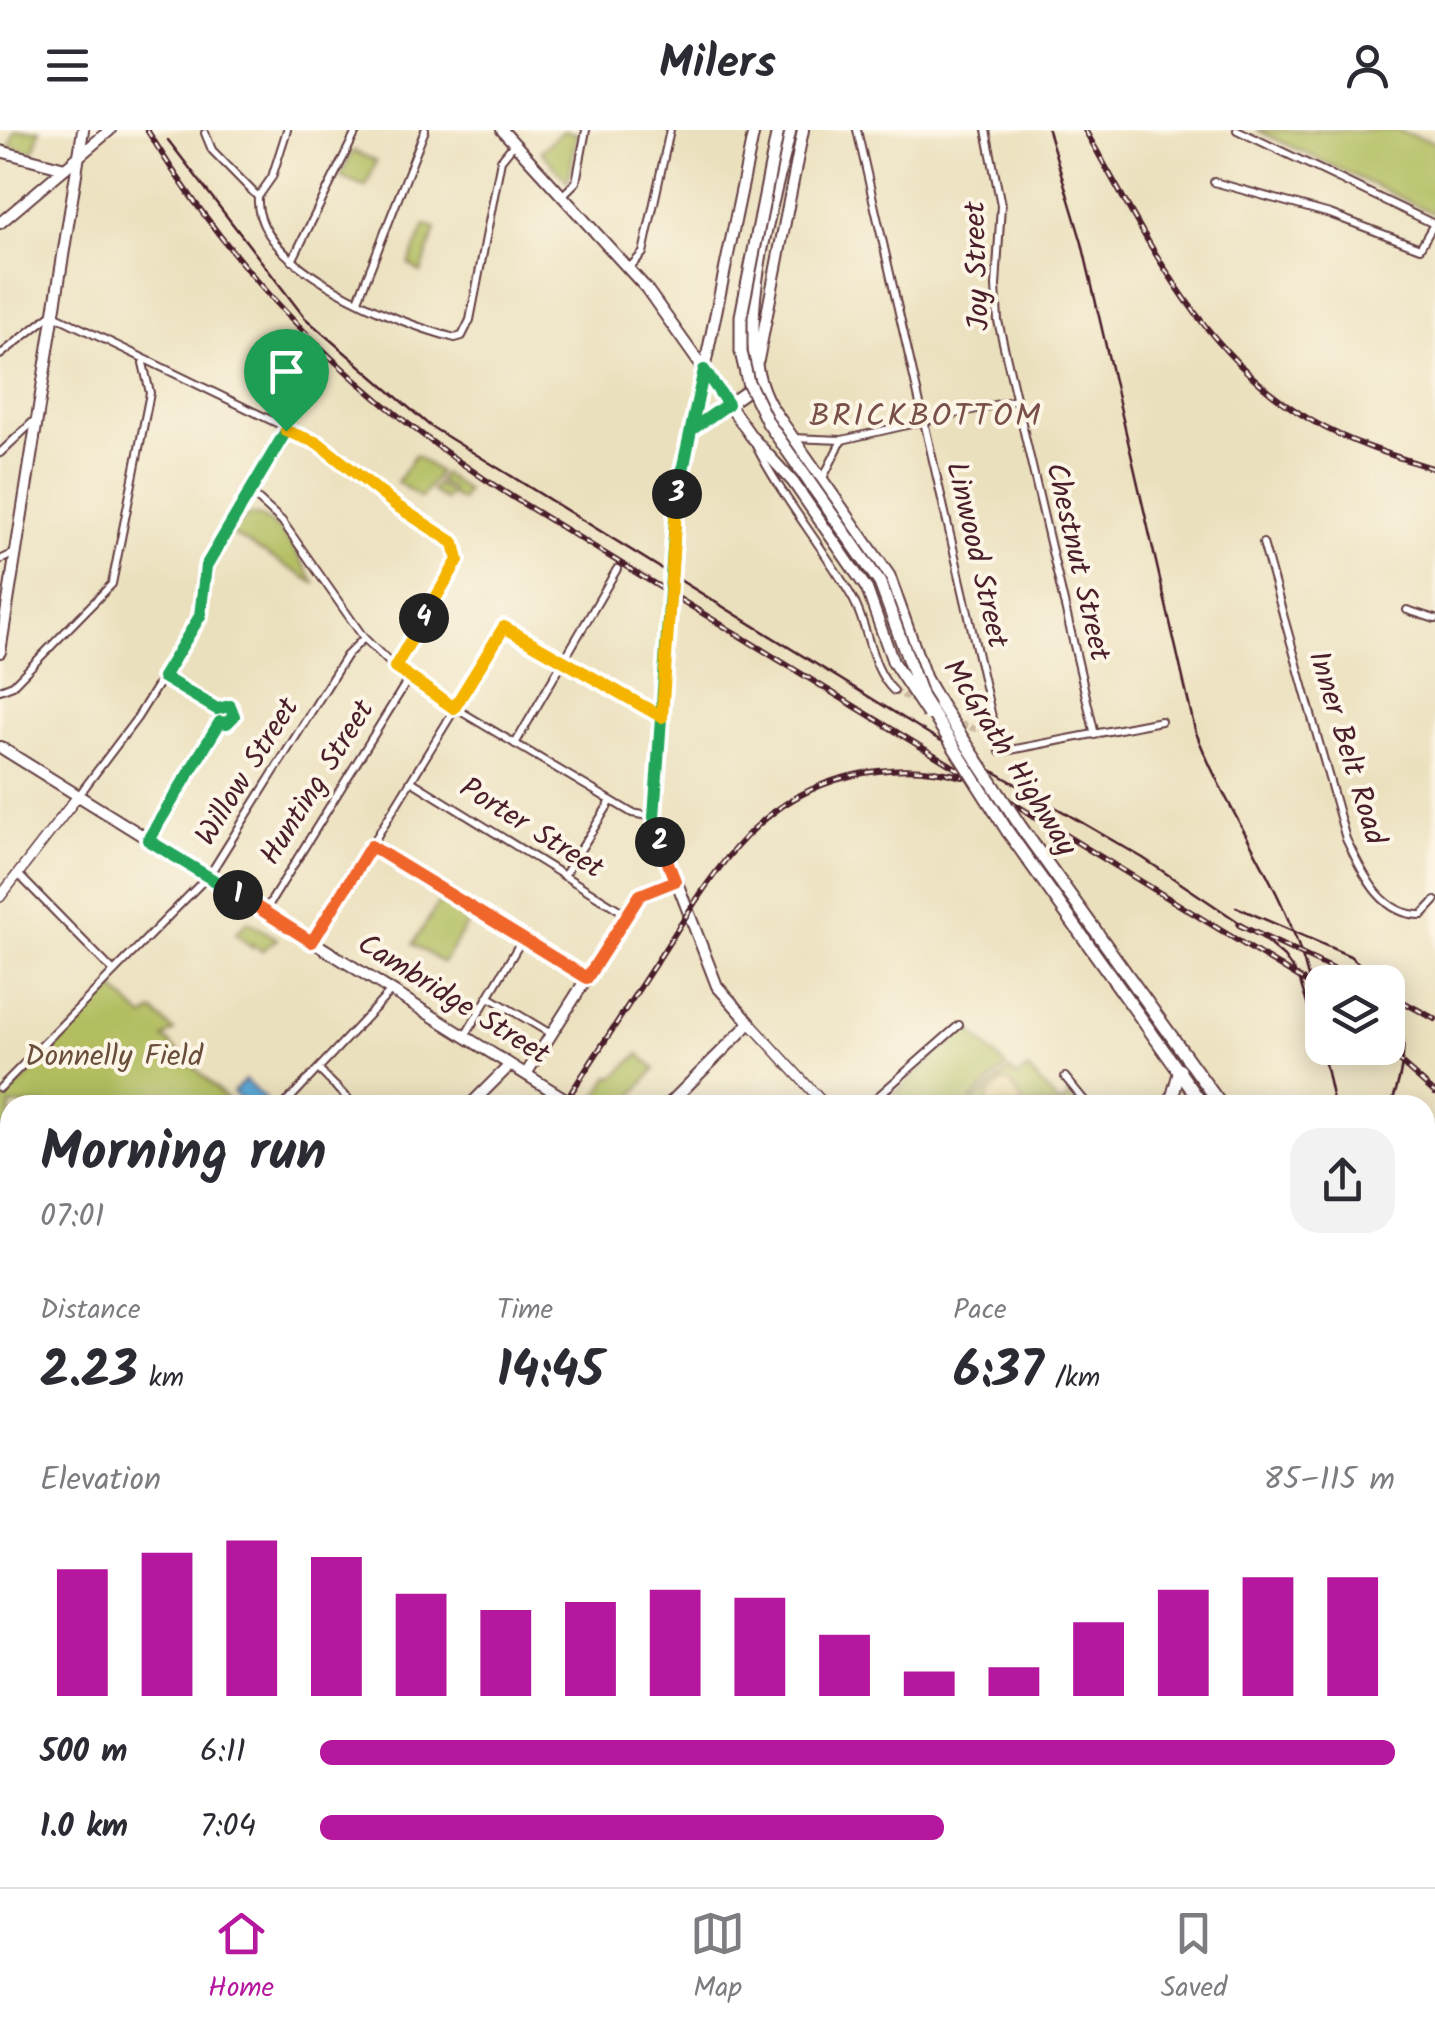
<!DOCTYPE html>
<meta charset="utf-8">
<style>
body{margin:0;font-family:Kalam,sans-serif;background:#f2f2f3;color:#2b2b33;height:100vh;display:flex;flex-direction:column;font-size:38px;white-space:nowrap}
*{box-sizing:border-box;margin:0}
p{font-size:32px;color:#7c7c81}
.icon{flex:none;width:55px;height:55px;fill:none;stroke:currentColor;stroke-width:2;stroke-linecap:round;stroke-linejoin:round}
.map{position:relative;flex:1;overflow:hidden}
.side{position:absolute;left:0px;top:965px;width:1435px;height:792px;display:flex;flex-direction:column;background:#fff;border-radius:30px 30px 0 0;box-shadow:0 5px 25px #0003}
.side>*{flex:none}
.tools{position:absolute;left:1305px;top:835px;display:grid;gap:20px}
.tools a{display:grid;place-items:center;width:100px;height:100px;border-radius:20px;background:#fff;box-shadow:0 5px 25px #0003;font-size:50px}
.pin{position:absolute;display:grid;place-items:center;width:85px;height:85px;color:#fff;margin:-102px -42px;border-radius:50% 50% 50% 0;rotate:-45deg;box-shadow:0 0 10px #0007}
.pin .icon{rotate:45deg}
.km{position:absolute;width:50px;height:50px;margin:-25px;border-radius:50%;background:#222;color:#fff;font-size:28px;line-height:50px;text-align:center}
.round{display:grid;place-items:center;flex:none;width:105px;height:105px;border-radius:30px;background:#f2f2f3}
.summary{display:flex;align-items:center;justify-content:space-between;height:170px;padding:0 40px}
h1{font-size:55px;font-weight:700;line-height:75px}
.figures{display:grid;grid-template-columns:repeat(3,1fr);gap:15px;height:170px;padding:10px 40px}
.figures div{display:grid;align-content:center}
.figures b{font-size:50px;font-weight:700}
.figures small{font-size:28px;font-weight:400}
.figures p{font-size:28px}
.chart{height:280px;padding:20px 40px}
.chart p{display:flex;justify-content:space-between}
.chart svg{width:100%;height:180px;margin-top:10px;stroke:#b5179e;stroke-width:6}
ul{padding:0 40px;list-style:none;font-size:32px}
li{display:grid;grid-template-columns:160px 120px 1fr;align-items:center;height:75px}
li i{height:25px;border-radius:12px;background:#b5179e}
header{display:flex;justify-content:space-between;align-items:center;height:130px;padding:0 40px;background:#fff;font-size:45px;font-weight:700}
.tab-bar{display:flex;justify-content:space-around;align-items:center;height:140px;border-top:2px solid #e1e1e2;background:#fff;font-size:28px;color:#7c7c81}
.tab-bar a{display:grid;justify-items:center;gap:5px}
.tab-bar .selected{color:#b5179e}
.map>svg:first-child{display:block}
.green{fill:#b1bd5f;stroke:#7e6e45;stroke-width:2.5}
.sand{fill:#eeda9e;stroke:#9c7c64;stroke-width:2.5}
.water{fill:#5da9d6;stroke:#546480;stroke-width:2.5}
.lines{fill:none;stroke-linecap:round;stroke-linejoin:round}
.minor-tunnel{stroke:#cbb9a0;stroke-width:6;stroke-dasharray:6 3;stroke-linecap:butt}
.minor-casing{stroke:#623c41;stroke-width:10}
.tertiary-casing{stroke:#623c41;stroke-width:12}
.secondary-casing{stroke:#623c41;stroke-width:14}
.primary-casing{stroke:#623c41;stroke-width:14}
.trunk-casing{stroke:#623c41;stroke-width:15}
.minor{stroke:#fff;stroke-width:6}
.tertiary{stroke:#fff;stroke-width:9}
.secondary{stroke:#fff;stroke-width:10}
.primary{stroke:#fff;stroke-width:10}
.trunk{stroke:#fff;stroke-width:11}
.tram{stroke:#4a1f2b;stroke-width:2.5}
.rail-casing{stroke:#4a1f2b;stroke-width:6}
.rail{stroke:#fcf5e5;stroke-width:2.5;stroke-dasharray:8;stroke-linecap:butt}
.primary-bridge-casing{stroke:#623c41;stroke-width:14;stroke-linecap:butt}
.trunk-bridge-casing{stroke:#623c41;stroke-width:15;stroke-linecap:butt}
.primary-bridge{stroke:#fff;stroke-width:10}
.trunk-bridge{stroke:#fff;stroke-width:11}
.split-1-casing{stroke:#fff;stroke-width:20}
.split-2-casing{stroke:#fff;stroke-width:20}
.split-3-casing{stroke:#fff;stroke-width:20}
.split-4-casing{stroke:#fff;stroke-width:20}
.split-5-casing{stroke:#fff;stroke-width:20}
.split-1{stroke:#22a559;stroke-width:12}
.split-2{stroke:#f0652b;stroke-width:12}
.split-3{stroke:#22a559;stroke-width:12}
.split-4{stroke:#f5b400;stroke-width:12}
.split-5{stroke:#f5b400;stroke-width:12}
.labels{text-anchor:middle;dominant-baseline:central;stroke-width:8;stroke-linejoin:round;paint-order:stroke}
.street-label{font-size:30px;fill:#4a1f2b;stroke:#fcf5e5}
.park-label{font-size:30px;fill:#694e3b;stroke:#fcf5e5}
.neighbourhood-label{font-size:32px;letter-spacing:2.5px;fill:#784f4a;stroke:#fcf5e5}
</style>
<header><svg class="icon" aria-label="menu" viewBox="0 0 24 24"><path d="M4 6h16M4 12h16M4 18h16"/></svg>Milers<svg class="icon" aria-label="person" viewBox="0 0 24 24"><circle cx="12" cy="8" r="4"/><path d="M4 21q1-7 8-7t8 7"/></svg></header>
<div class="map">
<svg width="1435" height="1757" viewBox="0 0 1435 1757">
<rect width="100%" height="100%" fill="#fcf5e5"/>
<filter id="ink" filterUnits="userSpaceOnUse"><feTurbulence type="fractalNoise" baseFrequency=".01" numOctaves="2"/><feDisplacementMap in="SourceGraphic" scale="20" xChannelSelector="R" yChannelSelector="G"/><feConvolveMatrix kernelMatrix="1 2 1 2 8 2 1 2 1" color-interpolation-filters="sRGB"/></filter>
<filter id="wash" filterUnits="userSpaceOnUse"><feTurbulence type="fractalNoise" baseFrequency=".0048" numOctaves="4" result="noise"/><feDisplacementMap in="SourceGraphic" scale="40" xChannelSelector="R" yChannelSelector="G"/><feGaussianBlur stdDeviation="2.25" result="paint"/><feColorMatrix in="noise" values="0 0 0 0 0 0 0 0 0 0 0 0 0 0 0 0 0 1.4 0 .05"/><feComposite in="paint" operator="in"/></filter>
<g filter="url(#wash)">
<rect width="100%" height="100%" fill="#ebe0bd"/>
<g class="green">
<polygon points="15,0 40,0 33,22 10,16"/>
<polygon points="1256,0 1395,0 1435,12 1435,84"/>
<polygon points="562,1 577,3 568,52 541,21"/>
<polygon points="353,21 376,31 366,57 340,46"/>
<polygon points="425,95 436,99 421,143 409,134"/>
<polygon points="415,325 439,342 421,368 397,352"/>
<polygon points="443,344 466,360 461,371 450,364 445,370 432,361 436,354 451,363 452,360 438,351"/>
<path d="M249 385C279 384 301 432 316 454L229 402Z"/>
<polygon points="443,766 473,785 443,833 413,814"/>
<polygon points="248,791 277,809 262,821 252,814 252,818 236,803"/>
<polygon points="113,858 144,888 153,881 174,901 164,908 233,975 10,975 10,1082 0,1071 0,975"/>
<polygon points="967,897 1006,937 966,975 883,975"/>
<polygon points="639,924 655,939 625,975 600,975 596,968 610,946 615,947"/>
<polygon points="1028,939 1059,974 1070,966 1077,975 970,975 1010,940 1017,947"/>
<polygon points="127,1748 181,1748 189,1757 125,1757"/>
</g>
<g class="sand">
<polygon points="1002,952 1010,952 1024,975 986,975 989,964"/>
<polygon points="0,1000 10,1005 10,1036 0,1042"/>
</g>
<polygon class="water" points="245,950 266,970 261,975 246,975 233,962"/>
</g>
<g filter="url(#ink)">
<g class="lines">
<g class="minor-tunnel">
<polyline points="894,561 920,574"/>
<polyline points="953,591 975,599 992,597"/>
</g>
<defs>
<g id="minor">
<polyline points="857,0 1000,622 1161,591"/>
<polyline points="986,0 1001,75 996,156 998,191 1095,605"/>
<polyline points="1237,0 1434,94"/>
<path d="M205 3 212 20 258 67C253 137 397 193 455 208L462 206 470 190 501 30 514 14"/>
<polyline points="1214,52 1330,84 1420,118 1434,94"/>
<polyline points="563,65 576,52 586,0"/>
<polyline points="258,67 272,47 287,0"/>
<polyline points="292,131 357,0"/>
<polyline points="629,138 643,123 670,0"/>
<polyline points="358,170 425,0"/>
<polyline points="0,225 52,184 318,313 388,370 452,411 458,419 457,431 395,537"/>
<polyline points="792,308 842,310 1016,270"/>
<path d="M756 316C784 371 823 416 853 469 869 498 870 538 894 561"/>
<polyline points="0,323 35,290"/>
<polyline points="823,348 842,310"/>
<polyline points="251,363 282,391 364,508 391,534 455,578 632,683 654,687"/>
<path d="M1263 413 1346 709C1362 741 1380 786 1422 785L1435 771"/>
<polyline points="0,430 15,423"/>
<polyline points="1407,480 1435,489"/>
<polyline points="163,547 217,579"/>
<polyline points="0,560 13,555 112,454 150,263 143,233"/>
<circle cx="225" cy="584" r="9"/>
<polyline points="515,614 617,439"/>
<polyline points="411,651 626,784"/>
<polyline points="79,665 137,588 197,492 206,436 286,301"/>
<polyline points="148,708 220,592"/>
<polyline points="371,716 587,847"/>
<polyline points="18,744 113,841"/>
<polyline points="564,746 611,671"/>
<polyline points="265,781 409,548"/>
<polyline points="313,811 505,497 661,586"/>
<polyline points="489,867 551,904"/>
<polyline points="465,906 523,808"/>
<polyline points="319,940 354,975"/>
<polyline points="1065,947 1088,975"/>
<polyline points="0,958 210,744 346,526 364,508"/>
<polyline points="284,975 391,861"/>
<polyline points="868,975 959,895"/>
<polyline points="0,1090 10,1100"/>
<polyline points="0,1231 10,1241"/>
<polyline points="0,1258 10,1248"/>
<polyline points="0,1300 10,1311"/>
<polyline points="0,1371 10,1381"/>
<polyline points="1425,1430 1435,1414"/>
<polyline points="1425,1621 1435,1627"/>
<polyline points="1425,1735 1435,1741"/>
<polyline points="537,1748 552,1757"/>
<polyline points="717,1748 732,1757"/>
<polyline points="1080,1748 1096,1757"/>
<polyline points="1260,1748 1276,1757"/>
<polyline points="658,1757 664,1748"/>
<polyline points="1144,1757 1150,1748"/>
<polyline points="1222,1757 1228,1748"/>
</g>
<g id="tertiary">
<polyline points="0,767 78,666"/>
<polyline points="750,893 825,975"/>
<polyline points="1425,1386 1435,1392"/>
<polyline points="899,1748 915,1757"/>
<polyline points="455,1757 461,1748"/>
<polyline points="1430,1757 1435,1748"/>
</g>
<g id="secondary">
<polyline points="0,21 65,38"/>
<polyline points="0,522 83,0"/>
<polyline points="0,617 575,975"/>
<polyline points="526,944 637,769 675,751"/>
<polyline points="470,975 510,935"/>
<polyline points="668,975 750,893 717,856 654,693 677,368 704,240"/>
<polyline points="0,1446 10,1436"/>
<polyline points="1425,1503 1435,1509"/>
<polyline points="339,1748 351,1757"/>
<polyline points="94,1757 100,1748"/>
<polyline points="1045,1757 1057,1748"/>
</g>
<g id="primary">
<polyline points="502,0 646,158 751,306 793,352 867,459 893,532"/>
<polyline points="0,93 110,0"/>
<polyline points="758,230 803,0"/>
<polyline points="704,240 754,0"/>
<polyline points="691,300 754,256"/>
</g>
<g id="trunk">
<path d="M790 0C773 78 728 205 771 277L889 446 925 548 940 574"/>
<polyline points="1021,697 1221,975"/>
<polyline points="1008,702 1203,975"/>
<polyline points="1170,975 1180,940"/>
<polyline points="1425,1281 1435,1297"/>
<polyline points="1425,1308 1435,1323"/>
</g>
</defs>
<use href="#minor" class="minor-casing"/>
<use href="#tertiary" class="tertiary-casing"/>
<use href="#secondary" class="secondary-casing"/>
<use href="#primary" class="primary-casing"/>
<use href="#trunk" class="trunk-casing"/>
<use href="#minor" class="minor"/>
<use href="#tertiary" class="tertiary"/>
<use href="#secondary" class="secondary"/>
<use href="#primary" class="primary"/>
<use href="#trunk" class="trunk"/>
<g class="tram">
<path d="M1048 0 1082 113 1195 600C1228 687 1287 759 1309 851"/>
<polyline points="168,10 305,188 430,296 931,605 1143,728 1261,807 1284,827 1299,848 1324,929"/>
<polyline points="1236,777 1350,826 1381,852"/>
<path d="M1388 861C1410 899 1406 935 1391 975"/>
<polyline points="1321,915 1334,975"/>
<polyline points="1425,1165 1435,1184"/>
</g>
<defs>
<g id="rail">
<path d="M147 0C241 154 361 272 514 368L1322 862"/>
<path d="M1085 0C1146 106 1202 229 1314 292 1351 313 1394 326 1435 339"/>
<polyline points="1239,795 1361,852"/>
<polyline points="1388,864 1435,889"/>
<polyline points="1384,918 1435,963"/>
<path d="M563 975C596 924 630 873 663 822 713 744 755 669 850 646 888 637 926 637 963 647"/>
<polyline points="49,1757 55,1748"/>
</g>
</defs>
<use href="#rail" class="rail-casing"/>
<use href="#rail" class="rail"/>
<defs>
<polyline id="primary-bridge" points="893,532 928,585"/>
<g id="trunk-bridge">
<polyline points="778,0 741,186 741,222 748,252 768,293 880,453 922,567 1008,702"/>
<polyline points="940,574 1021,697"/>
</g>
</defs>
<use href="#primary-bridge" class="primary-bridge-casing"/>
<use href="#trunk-bridge" class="trunk-bridge-casing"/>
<use href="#primary-bridge" class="primary-bridge"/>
<use href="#trunk-bridge" class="trunk-bridge"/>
</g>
</g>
<g class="lines" filter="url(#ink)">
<defs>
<polyline id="split-1" points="238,765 148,710 220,592 227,593 234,586 230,576 217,579 163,547 200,486 206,436 286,301"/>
<polyline id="split-2" points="238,765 312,812 371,716 587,848 640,765 675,751 660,712"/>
<polyline id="split-3" points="660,712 654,687 676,376 691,300 728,274 704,240 679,354 677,364"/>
<polyline id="split-4" points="424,488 395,537 454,578 504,497 662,587 677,364"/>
<polyline id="split-5" points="286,301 318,313 397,376 454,413 458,430 424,488"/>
</defs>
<use href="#split-1" class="split-1-casing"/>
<use href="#split-2" class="split-2-casing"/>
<use href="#split-3" class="split-3-casing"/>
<use href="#split-4" class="split-4-casing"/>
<use href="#split-5" class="split-5-casing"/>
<use href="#split-1" class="split-1"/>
<use href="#split-2" class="split-2"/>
<use href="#split-3" class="split-3"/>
<use href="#split-4" class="split-4"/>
<use href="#split-5" class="split-5"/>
</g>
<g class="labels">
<g class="street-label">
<text transform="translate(978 136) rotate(-92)">Joy Street</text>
<text transform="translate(976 425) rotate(77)">Linwood Street</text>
<text transform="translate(1077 432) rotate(77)">Chestnut Street</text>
<text transform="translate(1346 618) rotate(73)">Inner Belt Road</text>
<text transform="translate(1009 628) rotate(58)">McGrath Highway</text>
<text transform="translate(248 642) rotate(-58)">Willow Street</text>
<text transform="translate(318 653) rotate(-58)">Hunting Street</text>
<text transform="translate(531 699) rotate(32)">Porter Street</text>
<text transform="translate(453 870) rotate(32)">Cambridge Street</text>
</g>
<g class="park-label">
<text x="114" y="927">Donnelly Field</text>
</g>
<g class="neighbourhood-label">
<text x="926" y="287">BRICKBOTTOM</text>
</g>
</g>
</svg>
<div class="tools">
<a><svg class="icon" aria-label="layers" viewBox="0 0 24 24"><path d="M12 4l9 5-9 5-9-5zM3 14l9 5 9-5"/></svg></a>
</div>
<div class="pin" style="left:286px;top:301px;background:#1e9e55"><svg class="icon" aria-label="arrive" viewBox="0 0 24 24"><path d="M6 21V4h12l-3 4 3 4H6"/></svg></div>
<b class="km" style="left:238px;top:765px">1</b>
<b class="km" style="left:660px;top:712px">2</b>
<b class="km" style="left:677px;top:364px">3</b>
<b class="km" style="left:424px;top:488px">4</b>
<section class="side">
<div class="summary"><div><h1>Morning run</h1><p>07:01</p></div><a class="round"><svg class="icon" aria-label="share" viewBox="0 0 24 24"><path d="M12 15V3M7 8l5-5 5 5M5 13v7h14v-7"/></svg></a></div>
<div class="figures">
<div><p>Distance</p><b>2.23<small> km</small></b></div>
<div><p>Time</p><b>14:45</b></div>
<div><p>Pace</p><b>6:37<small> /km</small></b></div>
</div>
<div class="chart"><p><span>Elevation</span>85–115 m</p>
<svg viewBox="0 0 160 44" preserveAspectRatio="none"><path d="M5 44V13M15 44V9M25 44V6M35 44V10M45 44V19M55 44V23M65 44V21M75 44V18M85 44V20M95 44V29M105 44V38M115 44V37M125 44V26M135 44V18M145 44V15M155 44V15"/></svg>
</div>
<ul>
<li><b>500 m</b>6:11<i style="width:100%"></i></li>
<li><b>1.0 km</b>7:04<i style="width:58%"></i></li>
</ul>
</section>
</div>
<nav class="tab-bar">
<a class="selected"><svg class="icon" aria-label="home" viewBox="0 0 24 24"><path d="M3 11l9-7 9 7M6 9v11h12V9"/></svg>Home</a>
<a><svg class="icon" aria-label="map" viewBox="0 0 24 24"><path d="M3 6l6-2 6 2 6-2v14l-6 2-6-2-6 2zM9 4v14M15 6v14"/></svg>Map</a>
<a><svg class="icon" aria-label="saved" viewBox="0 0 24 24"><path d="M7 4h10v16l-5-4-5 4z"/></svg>Saved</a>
</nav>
